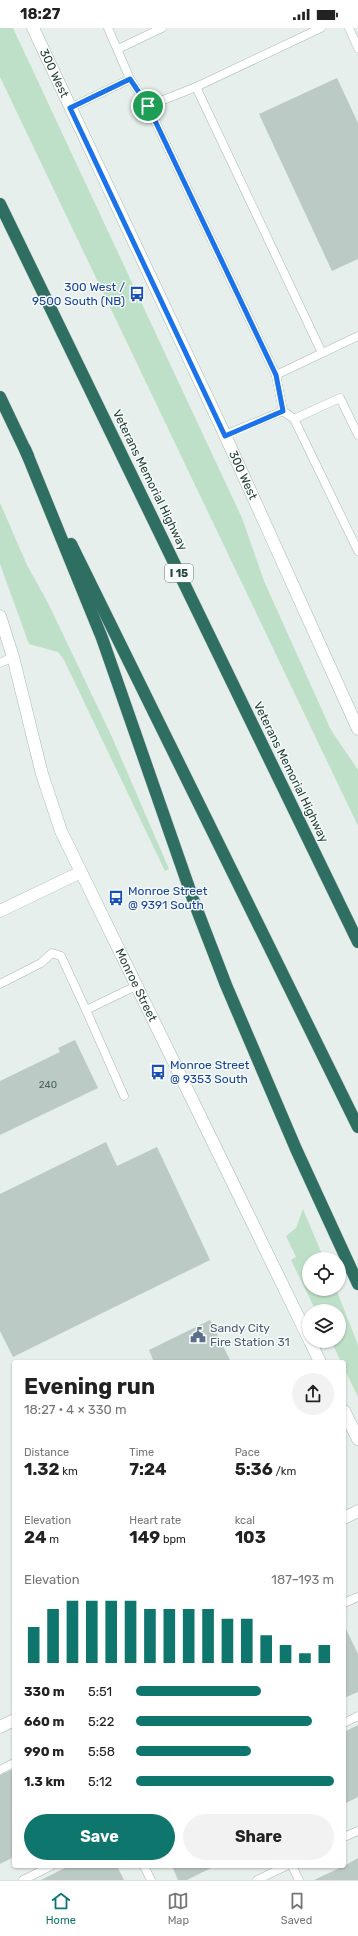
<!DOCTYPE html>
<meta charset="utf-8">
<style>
body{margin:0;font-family:Rubik,sans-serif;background:#f2f2f2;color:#222;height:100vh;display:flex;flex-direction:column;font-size:15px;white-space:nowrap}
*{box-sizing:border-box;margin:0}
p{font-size:13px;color:#767676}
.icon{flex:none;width:22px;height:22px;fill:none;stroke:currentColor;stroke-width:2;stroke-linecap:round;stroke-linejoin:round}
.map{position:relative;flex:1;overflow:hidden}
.sheet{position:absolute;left:12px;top:1332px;width:334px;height:508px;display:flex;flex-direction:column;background:#fff;border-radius:4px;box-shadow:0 1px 3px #0004}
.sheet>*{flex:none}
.fabs{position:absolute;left:302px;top:1224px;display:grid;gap:8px}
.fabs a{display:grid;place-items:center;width:44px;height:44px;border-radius:50%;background:#fff;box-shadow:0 1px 3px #0004;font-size:20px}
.pin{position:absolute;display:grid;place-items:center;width:34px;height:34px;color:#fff;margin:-17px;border:2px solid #fff;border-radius:50%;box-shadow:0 1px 4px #0007}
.round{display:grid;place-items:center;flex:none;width:42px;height:42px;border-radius:21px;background:#f2f2f2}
.overview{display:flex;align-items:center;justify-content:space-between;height:68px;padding:0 12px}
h1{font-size:22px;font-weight:700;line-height:30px}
.metrics{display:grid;grid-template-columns:repeat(3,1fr);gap:6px;height:68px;padding:4px 12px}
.metrics div{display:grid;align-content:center}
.metrics b{font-size:17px;font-weight:700}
.metrics small{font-size:11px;font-weight:400}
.metrics p{font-size:11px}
.chart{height:112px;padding:8px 12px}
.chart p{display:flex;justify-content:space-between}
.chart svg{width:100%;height:72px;margin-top:4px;stroke:#0f766e;stroke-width:6}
.cta{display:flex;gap:8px;margin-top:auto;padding:8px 12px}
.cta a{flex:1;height:46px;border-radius:24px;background:#0f766e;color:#fff;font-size:16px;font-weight:700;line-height:46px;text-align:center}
.cta a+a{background:#f2f2f2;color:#222}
ul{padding:0 12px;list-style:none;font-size:13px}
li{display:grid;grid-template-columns:64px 48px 1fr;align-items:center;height:30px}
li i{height:10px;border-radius:5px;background:#0f766e}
.status{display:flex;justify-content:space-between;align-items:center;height:28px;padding:0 20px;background:#fff;direction:ltr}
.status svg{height:11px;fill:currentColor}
.dock{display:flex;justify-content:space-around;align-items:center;height:56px;border-top:1px solid #e0e0e0;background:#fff;font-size:11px;color:#767676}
.dock a{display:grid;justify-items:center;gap:2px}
.dock .active{color:#0f766e}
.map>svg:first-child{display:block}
.green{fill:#bfe0c8}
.building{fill:#bbcac4}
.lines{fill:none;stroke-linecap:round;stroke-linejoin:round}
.lane-casing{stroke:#a8b8b2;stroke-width:9}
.street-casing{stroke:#a8b8b2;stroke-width:13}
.secondary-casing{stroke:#a4bbb3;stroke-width:13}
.highway-casing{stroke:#c2cac8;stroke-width:13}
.lane{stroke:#fff;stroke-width:8}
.street{stroke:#fff;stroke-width:12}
.secondary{stroke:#fff;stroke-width:12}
.highway{stroke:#2f6f62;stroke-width:12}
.route-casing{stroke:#fff;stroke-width:8}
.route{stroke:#1a73e8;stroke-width:5}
.labels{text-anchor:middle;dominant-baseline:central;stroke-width:3;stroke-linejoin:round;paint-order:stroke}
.number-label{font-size:10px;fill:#4a645c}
.shield{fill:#f7fbf9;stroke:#637a73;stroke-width:1}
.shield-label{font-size:11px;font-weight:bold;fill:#24423a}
.street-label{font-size:12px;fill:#24423a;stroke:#f7fbf9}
.transit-label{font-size:12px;fill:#164399;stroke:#f7fbf9;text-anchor:start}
.service-label{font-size:12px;fill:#4e5e75;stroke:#f7fbf9;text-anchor:start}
</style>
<div class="status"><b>18:27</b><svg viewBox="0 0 49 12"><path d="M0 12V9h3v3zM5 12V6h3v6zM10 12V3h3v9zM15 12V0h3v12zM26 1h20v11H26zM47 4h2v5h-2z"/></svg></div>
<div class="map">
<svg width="358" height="1852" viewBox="0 0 358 1852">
<rect width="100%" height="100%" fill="#e6efeb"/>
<g class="green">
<polygon points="0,0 13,0 242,490 264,553 331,702 358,742 358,798 0,49"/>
<polygon points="0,475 27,537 48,575 112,709 169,841 165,843 64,632 58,624 29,616 0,536"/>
<polygon points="303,1181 324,1231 309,1231 309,1261 336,1261 358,1317 358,1369 344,1340 344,1334 341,1334 331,1313 339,1313 339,1283 316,1283 291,1232 296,1229 286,1208 296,1200"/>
</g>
<g class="building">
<polygon points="337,50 358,95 358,231 332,243 259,86"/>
<polygon points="75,1012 98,1060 0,1107 0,1053 60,1024 58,1020"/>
<polygon points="106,1114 117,1138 157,1119 210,1232 13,1329 0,1303 0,1166"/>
<polygon points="210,1292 231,1334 154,1334 149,1322"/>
<polygon points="344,1597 358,1626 358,1664 344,1670"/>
<polygon points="358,1697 358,1769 344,1776 344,1704"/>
<polygon points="14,1741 14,1829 0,1836 0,1747"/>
<polygon points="358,1830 358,1852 314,1852 344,1838"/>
<polygon points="69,1838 117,1838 124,1852 41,1852"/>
<polygon points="172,1838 215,1838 187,1852 178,1852"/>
</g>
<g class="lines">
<defs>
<g id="lane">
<polyline points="349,0 358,20"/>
<polyline points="118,21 162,0"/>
<polyline points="130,51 148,78 196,59 321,0"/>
<polyline points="196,59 322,325"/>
<polyline points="148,78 276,347"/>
<polyline points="70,80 130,51 108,0"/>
<polyline points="283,383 276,347 358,308"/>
<polyline points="225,407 283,383 294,391"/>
<polyline points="358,407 340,370 294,391 358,523"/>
<polyline points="0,635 13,629"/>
<polyline points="0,956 41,935 52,925 61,928 86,982"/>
<polyline points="124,1068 86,982 136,958"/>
<polyline points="344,1575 358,1569"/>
<polyline points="344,1695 358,1688"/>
<polyline points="0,1742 14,1735"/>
<polyline points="344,1809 358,1803"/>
<polyline points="144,1838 151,1852"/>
<polyline points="292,1838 299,1852"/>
<polyline points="23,1852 51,1838"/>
<polyline points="257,1852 286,1838"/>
</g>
<g id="street">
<polyline points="344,1490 358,1483"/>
<polyline points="0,1699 14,1692"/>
</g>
<g id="secondary">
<path id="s1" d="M33 0 225 407 358 701"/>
<path id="s2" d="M0 588 13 629 42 746 61 803 309 1311"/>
<polyline points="0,883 81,844"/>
<polyline points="310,1313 320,1334"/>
<polyline points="344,1383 358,1411"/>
</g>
<g id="highway">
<polyline points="0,176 358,914"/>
<polyline points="0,369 28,428"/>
<polyline points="25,421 102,610 194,874 226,957 296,1121 358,1256"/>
<polyline points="71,516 358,1099"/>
</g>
</defs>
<use href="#lane" class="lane-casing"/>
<use href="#street" class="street-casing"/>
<use href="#secondary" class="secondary-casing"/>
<use href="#highway" class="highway-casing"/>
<use href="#lane" class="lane"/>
<use href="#street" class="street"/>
<use href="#secondary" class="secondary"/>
<use href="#highway" class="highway"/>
</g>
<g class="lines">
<defs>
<polygon id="route" points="130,51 148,78 276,347 283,383 225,408 70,80"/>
</defs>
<use href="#route" class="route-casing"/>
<use href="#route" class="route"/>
</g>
<defs>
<symbol id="bus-bare" viewBox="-9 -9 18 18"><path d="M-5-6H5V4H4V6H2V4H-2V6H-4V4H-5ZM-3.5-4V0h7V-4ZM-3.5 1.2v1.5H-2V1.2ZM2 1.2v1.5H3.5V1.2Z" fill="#1a4fb4" stroke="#f7fbf9" stroke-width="2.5" paint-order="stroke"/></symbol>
<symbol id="civic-bare" viewBox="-9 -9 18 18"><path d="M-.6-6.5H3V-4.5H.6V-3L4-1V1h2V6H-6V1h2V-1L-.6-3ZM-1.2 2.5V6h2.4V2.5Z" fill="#5c6f8a" stroke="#f7fbf9" stroke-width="2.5" paint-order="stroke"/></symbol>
</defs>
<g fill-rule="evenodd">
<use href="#bus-bare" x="126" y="255" width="22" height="22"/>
<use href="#bus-bare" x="105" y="859" width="22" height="22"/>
<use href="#bus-bare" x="147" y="1033" width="22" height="22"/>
<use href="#civic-bare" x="187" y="1296" width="22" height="22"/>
</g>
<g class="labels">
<g class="number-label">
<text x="48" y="1057">240</text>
</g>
<rect class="shield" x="165" y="536" width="28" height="18" rx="3"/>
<g class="shield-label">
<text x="179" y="545">I 15</text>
</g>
<g class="street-label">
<text stroke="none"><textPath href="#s1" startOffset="50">300 West</textPath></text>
<text stroke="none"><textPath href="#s1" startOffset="494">300 West</textPath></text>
<text transform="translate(150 452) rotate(64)">Veterans Memorial Highway</text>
<text transform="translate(291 744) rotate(64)">Veterans Memorial Highway</text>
<text stroke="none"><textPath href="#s2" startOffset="395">Monroe Street</textPath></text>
</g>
<g class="transit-label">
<text x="125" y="259" text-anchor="end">300 West /<tspan x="125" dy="14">9500 South (NB)</tspan></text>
<text x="128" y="863">Monroe Street<tspan x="128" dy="14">@ 9391 South</tspan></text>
<text x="170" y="1037">Monroe Street<tspan x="170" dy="14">@ 9353 South</tspan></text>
</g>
<g class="service-label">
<text x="210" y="1300">Sandy City<tspan x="210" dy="14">Fire Station 31</tspan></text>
</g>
</g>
</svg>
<div class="fabs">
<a><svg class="icon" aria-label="locate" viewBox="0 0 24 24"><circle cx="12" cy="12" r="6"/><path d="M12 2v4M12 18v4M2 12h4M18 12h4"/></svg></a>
<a><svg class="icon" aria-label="layers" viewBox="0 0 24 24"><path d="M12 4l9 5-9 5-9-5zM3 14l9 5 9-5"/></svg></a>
</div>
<div class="pin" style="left:148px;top:78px;background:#1e9e55"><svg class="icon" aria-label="arrive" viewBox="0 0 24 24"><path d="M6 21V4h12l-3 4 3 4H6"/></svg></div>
<section class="sheet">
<div class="overview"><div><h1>Evening run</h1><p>18:27 · 4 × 330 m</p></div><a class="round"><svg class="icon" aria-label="share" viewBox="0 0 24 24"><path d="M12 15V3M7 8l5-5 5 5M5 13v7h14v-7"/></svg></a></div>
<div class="metrics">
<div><p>Distance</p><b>1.32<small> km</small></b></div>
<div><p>Time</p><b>7:24</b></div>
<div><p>Pace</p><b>5:36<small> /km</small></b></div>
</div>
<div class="metrics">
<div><p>Elevation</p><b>24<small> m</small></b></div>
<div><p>Heart rate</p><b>149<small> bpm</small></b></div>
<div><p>kcal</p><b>103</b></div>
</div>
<div class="chart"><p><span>Elevation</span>187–193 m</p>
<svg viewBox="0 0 160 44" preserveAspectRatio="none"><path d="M5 44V22M15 44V11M25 44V6M35 44V6M45 44V6M55 44V6M65 44V11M75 44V11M85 44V11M95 44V11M105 44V17M115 44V17M125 44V27M135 44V33M145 44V38M155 44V33"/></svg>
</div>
<ul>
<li><b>330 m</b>5:51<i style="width:63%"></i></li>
<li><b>660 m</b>5:22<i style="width:89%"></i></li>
<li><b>990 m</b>5:58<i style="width:58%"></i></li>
<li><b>1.3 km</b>5:12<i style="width:100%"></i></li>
</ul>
<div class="cta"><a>Save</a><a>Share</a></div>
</section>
</div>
<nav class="dock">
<a class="active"><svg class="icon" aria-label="home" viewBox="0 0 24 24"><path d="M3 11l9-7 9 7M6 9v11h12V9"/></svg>Home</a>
<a><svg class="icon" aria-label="map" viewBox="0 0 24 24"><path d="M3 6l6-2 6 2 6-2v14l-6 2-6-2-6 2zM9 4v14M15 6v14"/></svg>Map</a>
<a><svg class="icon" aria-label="saved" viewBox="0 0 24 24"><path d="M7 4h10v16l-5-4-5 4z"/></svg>Saved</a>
</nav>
